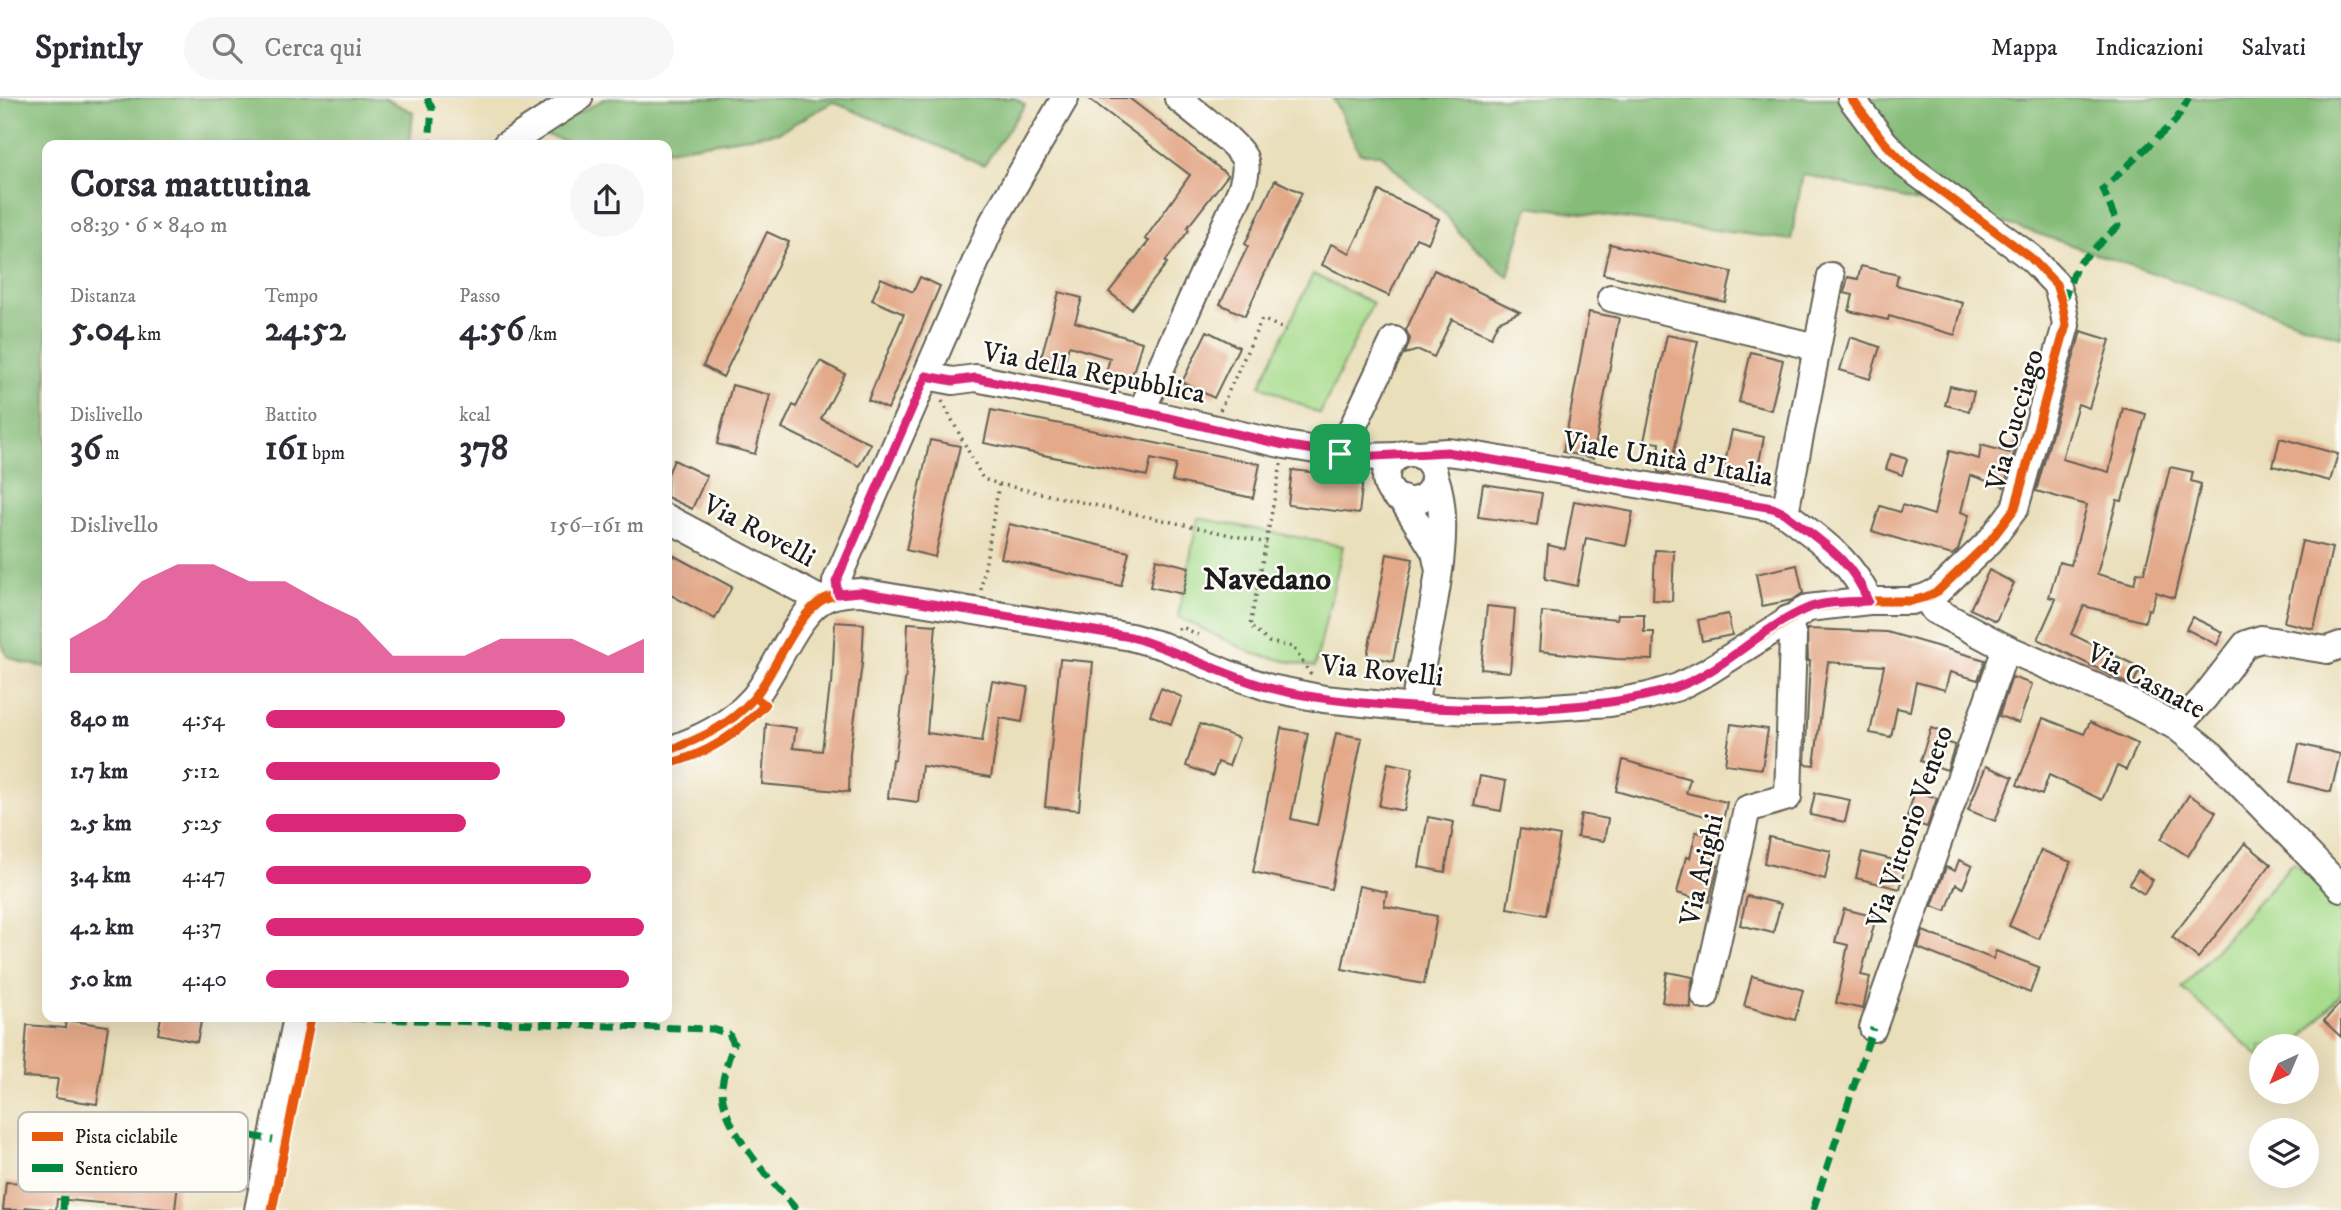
<!DOCTYPE html>
<html lang="it">
<meta charset="utf-8">
<style>
body{margin:0;font-family:"IM FELL DW Pica",serif;background:#f7f7f7;color:#2b2b33;height:100vh;display:flex;flex-direction:column;font-size:26px;white-space:nowrap}
*{box-sizing:border-box;margin:0}
p{font-size:23px;color:#7c7c81}
.icon{flex:none;width:38px;height:38px;fill:none;stroke:currentColor;stroke-width:2;stroke-linecap:round;stroke-linejoin:round}
.map{position:relative;flex:1;overflow:hidden}
.drawer{position:absolute;left:42px;top:42px;width:630px;height:882px;display:flex;flex-direction:column;background:#fff;border-radius:14px;box-shadow:0 7px 28px #0002}
.drawer>*{flex:none}
.needle{width:46px;rotate:224deg}
.controls{position:absolute;left:2249px;top:936px;display:grid;gap:14px}
.controls a{display:grid;place-items:center;width:70px;height:70px;border-radius:50%;background:#fff;box-shadow:0 7px 28px #0002;font-size:35px}
.pin{position:absolute;display:grid;place-items:center;width:60px;height:60px;color:#fff;margin:-30px;border-radius:14px;box-shadow:0 4px 10px #0006}
.round{display:grid;place-items:center;flex:none;width:74px;height:74px;border-radius:37px;background:#f7f7f7}
.headline{display:flex;align-items:center;justify-content:space-between;height:119px;padding:0 28px}
h1{font-size:38px;font-weight:800;line-height:52px}
.stats{display:grid;grid-template-columns:repeat(3,1fr);gap:10px;height:119px;padding:7px 28px}
.stats div{display:grid;align-content:center}
.stats b{font-size:35px;font-weight:800}
.stats small{font-size:19px;font-weight:400}
.stats p{font-size:19px}
.chart{height:196px;padding:14px 28px}
.chart p{display:flex;justify-content:space-between}
.chart svg{width:100%;height:126px;margin-top:7px;fill:#db2777;opacity:.7}
ul{padding:0 28px;list-style:none;font-size:23px}
li{display:grid;grid-template-columns:112px 84px 1fr;align-items:center;height:52px}
li i{height:18px;border-radius:9px;background:#db2777}
header{display:flex;align-items:center;gap:42px;box-sizing:border-box;height:98px;padding:0 35px;background:#fff;border-bottom:2px solid #e1e1e2}
header strong{font-size:33px}
nav{display:flex;gap:38px;margin-inline-start:auto;font-size:24px}
.search{width:490px;height:63px;background:#f7f7f7;display:flex;align-items:center;gap:18px;box-sizing:border-box;padding:0 24px;border-radius:38px;color:#7c7c81;font-size:26px}
.map>svg:first-child{display:block}
.green{fill:#a7dc8d;stroke:#627c54;stroke-width:2}
.forest{fill:#85bc78;stroke:#506c4a;stroke-width:2}
.building{fill:#e3a989}
.lines{fill:none;stroke-linecap:round;stroke-linejoin:round}
.minor-casing{stroke:#646054;stroke-width:30}
.path{stroke:#646054;stroke-width:3.5;stroke-dasharray:2 5;stroke-linecap:butt}
.minor{stroke:#fff;stroke-width:26}
.quiet{stroke:#00873e;stroke-width:7;stroke-dasharray:14 7;stroke-linecap:butt}
.cycleway-casing{stroke:#fdfcf7;stroke-width:13}
.cycleway{stroke:#e8590c;stroke-width:9}
.route-casing{stroke:#fff;stroke-width:14}
.route{stroke:#db2777;stroke-width:9}
.labels{text-anchor:middle;dominant-baseline:central;stroke-width:5;stroke-linejoin:round;paint-order:stroke}
.street-label{font-size:28px;fill:#1c1c1c;stroke:#fdfcf7}
.quarter-label{font-size:32px;font-weight:bold;fill:#1c1c1c;stroke:#fdfcf7}
.key{fill:#fdfcf7;stroke:#bab9b5;stroke-width:2}
.key-label{font-size:19px;fill:#1c1c1c}
</style>
<header>
<strong>Sprintly</strong>
<div class="search"><svg class="icon" aria-label="search" viewBox="0 0 24 24"><circle cx="10" cy="10" r="6"/><path d="M15 15l6 6"/></svg>Cerca qui</div>
<nav><a>Mappa</a><a>Indicazioni</a><a>Salvati</a></nav>
</header>
<div class="map">
<svg width="2341" height="1112" viewBox="0 0 2341 1112">
<rect width="100%" height="100%" fill="#fdfcf7"/>
<filter id="ink" filterUnits="userSpaceOnUse"><feTurbulence type="fractalNoise" baseFrequency=".0143" numOctaves="2"/><feDisplacementMap in="SourceGraphic" scale="14" xChannelSelector="R" yChannelSelector="G"/><feConvolveMatrix kernelMatrix="1 2 1 2 8 2 1 2 1" color-interpolation-filters="sRGB"/></filter>
<filter id="wash" filterUnits="userSpaceOnUse"><feTurbulence type="fractalNoise" baseFrequency=".00686" numOctaves="4" result="noise"/><feDisplacementMap in="SourceGraphic" scale="28" xChannelSelector="R" yChannelSelector="G"/><feGaussianBlur stdDeviation="1.57" result="paint"/><feColorMatrix in="noise" values="0 0 0 0 0 0 0 0 0 0 0 0 0 0 0 0 0 1.4 0 .05"/><feComposite in="paint" operator="in"/></filter>
<g filter="url(#wash)">
<rect width="100%" height="100%" fill="#eadfbb"/>
<g class="green">
<polygon points="1313,176 1373,205 1320,316 1260,287"/>
<polygon points="1198,420 1343,448 1315,569 1254,556 1178,519"/>
<polygon points="2293,764 2341,806 2341,896 2295,948 2261,948 2261,960 2182,890"/>
</g>
<g class="forest">
<polygon points="0,0 384,0 413,14 410,47 47,47 47,569 23,565 7,558 0,541"/>
<polygon points="606,0 1015,0 1025,7 984,67 833,4 779,34 667,52 667,47 576,47 541,35"/>
<polygon points="1333,0 2341,0 2341,239 2018,129 1803,76 1791,142 1528,108 1508,179 1461,137 1446,117 1403,79 1381,56 1360,56"/>
</g>
<g id="blocks">
<g class="building">
<polygon points="1088,0 1129,0 1228,77 1187,130 1189,132 1165,164 1167,165 1131,211 1109,194 1149,143 1145,141 1190,77"/>
<polygon points="1275,82 1302,95 1245,218 1220,206 1248,148 1245,146"/>
<polygon points="1379,93 1439,121 1428,145 1416,140 1389,198 1322,167 1331,146 1350,155"/>
<polygon points="767,134 789,144 723,279 703,268"/>
<polygon points="1610,146 1732,174 1725,204 1603,176"/>
<polygon points="1861,168 1898,177 1896,187 1963,205 1955,237 1889,218 1888,222 1849,213 1853,197 1844,195 1848,179 1858,181"/>
<polygon points="1434,172 1520,214 1498,224 1491,239 1452,221 1434,259 1419,252 1405,256 1410,241 1406,232"/>
<polygon points="920,179 940,188 888,311 868,302 904,216 872,202 881,180 913,194"/>
<polygon points="1059,194 1082,200 1075,224 1142,244 1130,285 1105,278 1110,260 1069,248 1063,269 1040,263"/>
<polygon points="1589,214 1619,220 1593,360 1563,354"/>
<polygon points="1207,233 1239,249 1214,300 1182,284"/>
<polygon points="2081,233 2110,242 2089,310 2078,306 2062,361 2109,374 2123,310 2146,316 2122,403 2117,402 2097,476 2134,486 2137,474 2144,475 2170,369 2193,374 2191,383 2201,386 2174,500 2156,494 2151,512 2148,511 2145,524 2084,508 2071,536 2141,570 2132,588 2038,541 2056,501 2049,499 2059,464 2071,467 2087,407 2036,393"/>
<polygon points="1667,237 1698,243 1669,376 1658,374 1660,345 1644,343"/>
<polygon points="1850,239 1880,249 1870,281 1840,272"/>
<polygon points="1751,254 1783,262 1771,312 1739,304"/>
<polygon points="820,263 845,276 821,321 871,346 859,368 782,330 793,307 796,309"/>
<polygon points="732,287 770,297 755,356 717,346"/>
<polygon points="1950,288 1974,294 1969,313 1945,307"/>
<polygon points="991,312 1260,366 1253,400 1172,383 1176,367 1151,361 1147,378 984,345"/>
<polygon points="1732,332 1764,339 1755,385 1722,378"/>
<polygon points="2280,340 2338,356 2330,383 2273,368"/>
<polygon points="930,342 960,348 935,459 906,452"/>
<polygon points="2013,343 2017,344 2004,389 1970,377 1961,414 1969,417 1958,452 1952,457 1872,433 1880,408 1900,414 1902,407 1934,417 1949,353 1979,361 1981,347 2010,355"/>
<polygon points="1891,356 1907,361 1902,377 1886,371"/>
<polygon points="674,362 707,378 692,411 667,399 667,378"/>
<polygon points="1292,372 1363,380 1359,416 1288,407"/>
<polygon points="1483,386 1542,395 1537,427 1478,419"/>
<polygon points="1574,403 1633,414 1626,448 1586,440 1577,488 1545,481 1548,447 1565,451"/>
<polygon points="1009,426 1129,454 1121,488 1001,460"/>
<polygon points="2302,443 2332,450 2314,531 2284,524"/>
<polygon points="1655,452 1674,453 1672,503 1653,502"/>
<polygon points="667,454 732,489 715,521 667,495"/>
<polygon points="1387,456 1413,461 1393,563 1367,558"/>
<polygon points="1156,461 1189,469 1183,496 1150,489"/>
<polygon points="1797,467 1803,495 1792,502 1762,508 1756,476"/>
<polygon points="1989,472 2014,485 1996,523 1970,511"/>
<polygon points="1487,508 1515,511 1510,574 1481,571"/>
<polygon points="1542,514 1617,521 1618,516 1644,516 1644,534 1654,534 1653,562 1616,561 1539,553"/>
<polygon points="1728,516 1732,537 1702,543 1698,522"/>
<polygon points="2192,519 2223,534 2217,547 2186,531"/>
<polygon points="835,524 864,526 862,566 850,655 849,694 762,686 766,626 796,630 793,650 822,653 830,587 832,587"/>
<polygon points="908,525 936,527 927,635 982,643 992,583 1028,589 1022,624 1000,620 991,679 922,668 918,704 888,700 892,661 895,662 906,575"/>
<polygon points="1807,531 1887,534 1985,562 1978,582 1950,574 1945,592 1916,584 1910,613 1897,610 1891,639 1870,635 1884,568 1828,564 1814,667 1805,666 1810,563 1808,563"/>
<polygon points="1060,561 1093,564 1079,712 1045,709"/>
<polygon points="2012,579 2032,586 2019,625 1999,618"/>
<polygon points="1161,590 1182,599 1171,626 1150,617"/>
<polygon points="2043,620 2084,636 2090,624 2138,646 2126,672 2117,668 2102,702 2049,677 2042,697 2017,687"/>
<polygon points="1200,626 1239,640 1229,668 1218,664 1213,678 1186,668"/>
<polygon points="1731,626 1768,631 1762,671 1725,666"/>
<polygon points="1281,630 1308,635 1291,721 1317,727 1336,635 1362,640 1331,791 1253,774"/>
<polygon points="1931,630 1946,635 1943,643 1955,647 1947,672 1920,663"/>
<polygon points="2299,646 2340,656 2331,694 2290,684"/>
<polygon points="1623,662 1690,681 1686,695 1727,704 1723,723 1616,693"/>
<polygon points="1388,665 1413,670 1404,713 1379,708"/>
<polygon points="1986,668 2013,679 1995,723 1968,712"/>
<polygon points="1480,678 1506,683 1501,713 1474,708"/>
<polygon points="1915,693 1937,700 1927,729 1906,722"/>
<polygon points="1815,695 1850,702 1845,724 1810,717"/>
<polygon points="2189,697 2216,714 2188,758 2161,741"/>
<polygon points="1581,716 1608,721 1604,743 1577,739"/>
<polygon points="1428,719 1454,724 1445,774 1419,769"/>
<polygon points="1520,731 1560,738 1546,817 1507,810"/>
<polygon points="1696,734 1720,738 1713,766 1718,767 1709,804 1677,795 1686,759 1690,760"/>
<polygon points="1769,739 1831,753 1825,781 1764,765"/>
<polygon points="2245,745 2271,766 2198,860 2172,839"/>
<polygon points="2041,752 2071,764 2039,841 2009,828"/>
<polygon points="1862,754 1906,765 1900,791 1856,780"/>
<polygon points="1959,762 1972,768 1963,790 1956,786 1946,813 1932,808 1946,769 1955,773"/>
<polygon points="2138,772 2153,782 2144,796 2129,786"/>
<polygon points="1359,788 1387,794 1384,808 1437,818 1424,886 1342,871"/>
<polygon points="1747,798 1781,806 1773,835 1740,827"/>
<polygon points="1844,811 1876,819 1861,877 1870,879 1863,911 1836,905 1848,847 1835,844"/>
<polygon points="1923,833 1993,861 1996,853 2039,869 2030,895 1918,850"/>
<polygon points="1667,874 1693,879 1690,895 1691,910 1662,904"/>
<polygon points="1752,878 1803,892 1795,922 1744,908"/>
<polygon points="2341,904 2341,939 2324,923"/>
<polygon points="161,919 202,919 197,944 158,936"/>
<polygon points="66,922 108,928 97,1006 55,1000 58,981 23,979 27,927 65,930"/>
<polygon points="109,1059 180,1066 175,1112 57,1101 56,1112 26,1109 25,1112 3,1112 6,1084 68,1087 68,1079 106,1083"/>
</g>
</g>
</g>
<g filter="url(#ink)">
<use href="#blocks" fill-opacity="0" stroke="#646054" stroke-width="2"/>
<g class="lines">
<defs>
<g id="minor">
<polyline points="506,47 579,0"/>
<polyline points="1611,200 1816,249"/>
<polyline points="926,278 953,283 976,280 1143,314 1285,347 1358,359 1399,358"/>
<path d="M1143 314 1145 305 1241 92C1244 82 1248 69 1244 60 1237 45 1192 12 1178 0"/>
<circle cx="1410" cy="379" r="24"/>
<polyline points="1340,356 1394,242"/>
<path d="M1418 356 1447 354 1472 357 1773 410 1785 415C1819 442 1851 461 1869 503"/>
<polyline points="1402,401 1435,454 1438,468"/>
<polyline points="1785,415 1831,178"/>
<polyline points="667,420 821,502"/>
<polyline points="838,496 836,484 993,124 1065,0"/>
<polyline points="1926,499 1934,512 2006,550 2121,600 2177,629 2212,657 2341,790"/>
<path d="M1414 610C1423 546 1457 438 1435 379"/>
<polyline points="2177,629 2204,600 2246,546 2261,541 2327,552 2341,547"/>
<path d="M667 653C700 641 729 628 753 601 774 577 796 515 824 501 835 495 848 495 860 494L1131 539 1163 548 1226 575 1270 590 1324 601 1414 610 1471 613 1523 611 1610 605 1648 598 1678 589 1707 574 1808 510 1869 503H1911L1926 499 1938 493 1990 443 2015 410 2066 227 2062 205 2056 186 2030 159 1906 67 1884 44 1851 0"/>
<polyline points="1705,898 1747,711 1788,699 1793,539 1788,521"/>
<polyline points="1873,930 2006,550"/>
<polyline points="258,1112 297,919"/>
</g>
</defs>
<use href="#minor" class="minor-casing"/>
<g class="path">
<polyline points="942,303 983,381 999,386 1267,445"/>
<polyline points="1220,312 1262,221 1286,232"/>
<polyline points="1281,366 1250,528 1269,544 1293,549 1311,577"/>
<polyline points="981,492 999,386"/>
<polyline points="1178,531 1182,529 1199,537"/>
</g>
<use href="#minor" class="minor"/>
<g class="quiet">
<polyline points="427,0 432,10 429,47"/>
<polyline points="2063,204 2077,167 2118,128 2103,91 2176,22 2189,0"/>
<path d="M309 919 713 931 729 936 734 946C729 958 724 974 722 988 719 1027 772 1084 797 1112"/>
<polyline points="63,1112 67,1047 98,1037 210,1047 231,1039 247,1037 273,1042"/>
<polyline points="1813,1112 1873,930"/>
</g>
<defs>
<g id="cycleway">
<path d="M667 653C700 641 729 628 753 601 774 577 796 515 824 501 835 495 848 495 860 494L1131 539 1163 548 1226 575 1270 590 1324 601 1414 610 1471 613 1523 611 1610 605 1648 598 1678 589 1707 574 1808 510 1869 503H1911L1926 499 1938 493 1990 443 2015 410 2066 227 2062 205 2056 186 2030 159 1906 67 1884 44 1851 0"/>
<path d="M667 666C709 656 735 637 765 607L755 599"/>
<polyline points="272,1112 311,919"/>
</g>
</defs>
<use href="#cycleway" class="cycleway-casing"/>
<use href="#cycleway" class="cycleway"/>
</g>
</g>
<g class="lines" filter="url(#ink)">
<defs>
<path id="route" d="M926 278 953 283 976 280 1143 314 1284 347 1358 359 1447 354 1773 410 1784 415C1819 442 1852 461 1868 503 1849 504 1824 503 1806 511 1759 531 1723 574 1674 590 1637 602 1599 606 1560 609 1498 613 1437 612 1375 606 1340 603 1304 599 1270 590 1222 577 1179 553 1131 539L860 494 838 496 836 484Z"/>
</defs>
<use href="#route" class="route-casing"/>
<use href="#route" class="route"/>
</g>
<g class="labels">
<g class="street-label">
<text transform="translate(1094 275) rotate(11)">Via della Repubblica</text>
<text transform="translate(2015 322) rotate(-74)">Via Cucciago</text>
<text transform="translate(1668 361) rotate(10)">Viale Unità d'Italia</text>
<text transform="translate(759 433) rotate(28)">Via Rovelli</text>
<text transform="translate(1382 573) rotate(6)">Via Rovelli</text>
<text transform="translate(2146 583) rotate(28)">Via Casnate</text>
<text transform="translate(1910 729) rotate(-71)">Via Vittorio Veneto</text>
<text transform="translate(1702 772) rotate(-77)">Via Arighi</text>
</g>
<g class="quarter-label">
<text x="1267" y="482">Navedano</text>
</g>
</g>
<rect x="18" y="1014" width="230" height="80" rx="10" class="key"/>
<rect x="32" y="1034" width="31" height="9" fill="#e8590c"/>
<rect x="32" y="1066" width="31" height="8" fill="#00873e"/>
<g class="key-label">
<text x="75" y="1045">Pista ciclabile</text>
<text x="75" y="1077">Sentiero</text>
</g>
</svg>
<div class="controls">
<a><svg class="needle" viewBox="-14 -14 28 28"><path d="M0-13l5 13h-10z" fill="#e53935"/><path d="M0 13l5-13h-10z" fill="#7c7c81"/></svg></a>
<a><svg class="icon" aria-label="layers" viewBox="0 0 24 24"><path d="M12 4l9 5-9 5-9-5zM3 14l9 5 9-5"/></svg></a>
</div>
<div class="pin" style="left:1340px;top:356px;background:#1e9e55"><svg class="icon" aria-label="arrive" viewBox="0 0 24 24"><path d="M6 21V4h12l-3 4 3 4H6"/></svg></div>
<section class="drawer">
<div class="headline"><div><h1>Corsa mattutina</h1><p>08:39 · 6 × 840 m</p></div><a class="round"><svg class="icon" aria-label="share" viewBox="0 0 24 24"><path d="M12 15V3M7 8l5-5 5 5M5 13v7h14v-7"/></svg></a></div>
<div class="stats">
<div><p>Distanza</p><b>5.04<small> km</small></b></div>
<div><p>Tempo</p><b>24:52</b></div>
<div><p>Passo</p><b>4:56<small> /km</small></b></div>
</div>
<div class="stats">
<div><p>Dislivello</p><b>36<small> m</small></b></div>
<div><p>Battito</p><b>161<small> bpm</small></b></div>
<div><p>kcal</p><b>378</b></div>
</div>
<div class="chart"><p><span>Dislivello</span>156–161 m</p>
<svg viewBox="0 0 160 44" preserveAspectRatio="none"><path d="M0 44V32L10 25L20 12L30 6L40 6L50 12L60 12L70 19L80 25L90 38L100 38L110 38L120 32L130 32L140 32L150 38L160 32V44z"/></svg>
</div>
<ul>
<li><b>840 m</b>4:54<i style="width:79%"></i></li>
<li><b>1.7 km</b>5:12<i style="width:62%"></i></li>
<li><b>2.5 km</b>5:25<i style="width:53%"></i></li>
<li><b>3.4 km</b>4:47<i style="width:86%"></i></li>
<li><b>4.2 km</b>4:37<i style="width:100%"></i></li>
<li><b>5.0 km</b>4:40<i style="width:96%"></i></li>
</ul>
</section>
</div>
